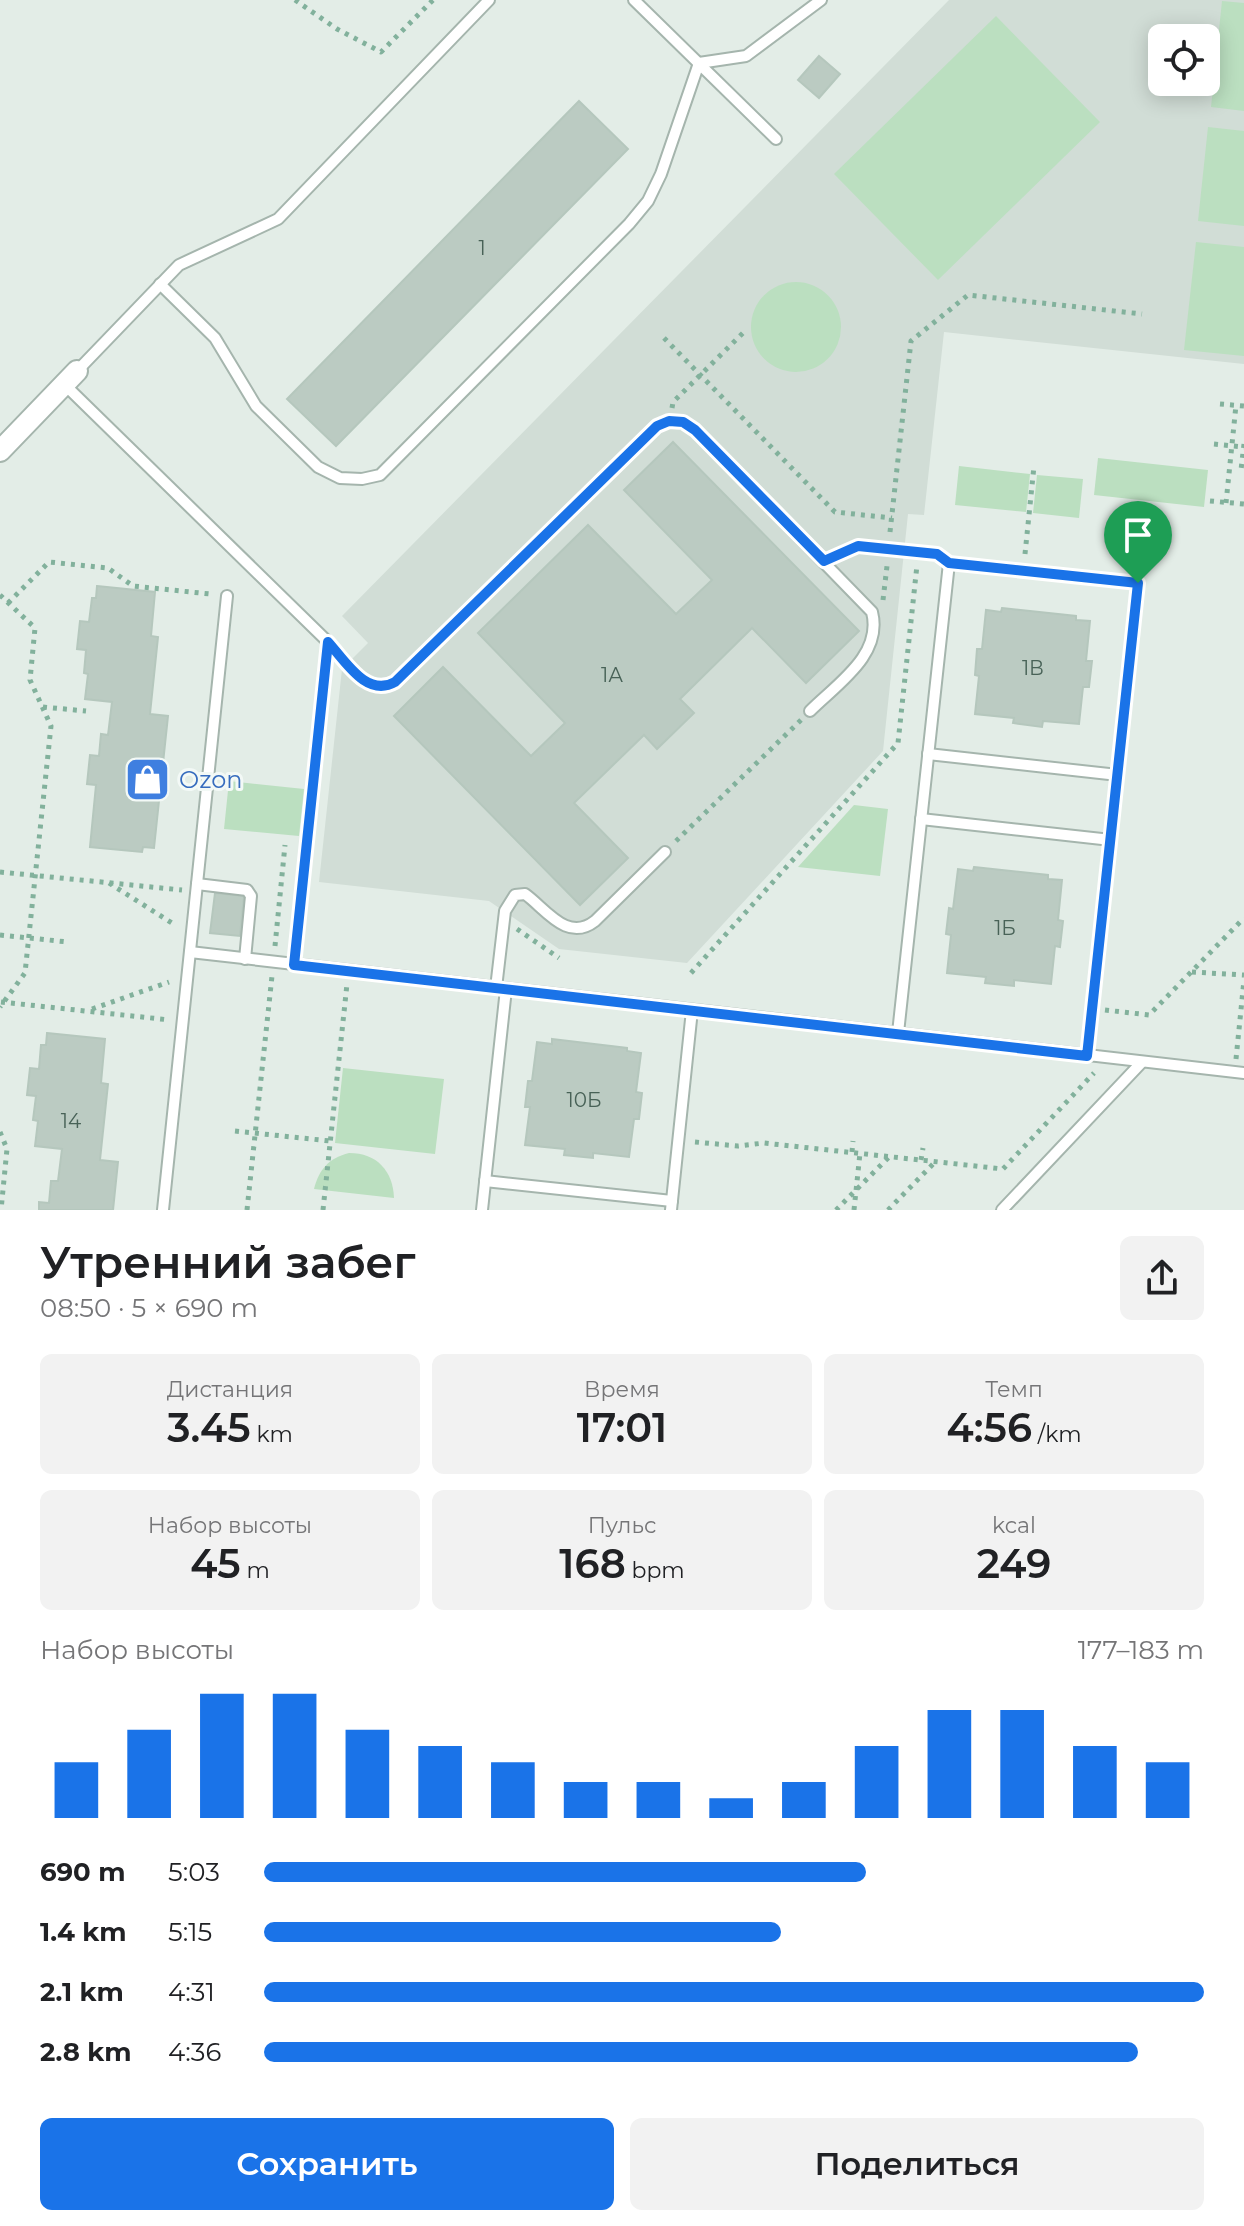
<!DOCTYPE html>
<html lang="ru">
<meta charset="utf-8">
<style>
body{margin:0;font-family:Montserrat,sans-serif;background:#f2f2f2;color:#202124;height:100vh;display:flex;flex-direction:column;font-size:30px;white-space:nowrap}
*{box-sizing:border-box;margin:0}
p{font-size:26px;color:#757577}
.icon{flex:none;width:44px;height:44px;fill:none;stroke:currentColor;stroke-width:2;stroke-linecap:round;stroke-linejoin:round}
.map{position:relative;height:1210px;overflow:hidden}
.drawer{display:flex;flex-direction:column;background:#fff;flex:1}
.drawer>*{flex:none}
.fabs{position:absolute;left:1148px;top:24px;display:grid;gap:16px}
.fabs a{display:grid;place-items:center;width:72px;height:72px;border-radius:12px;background:#fff;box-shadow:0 4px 20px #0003;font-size:40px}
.pin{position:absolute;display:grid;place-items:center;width:68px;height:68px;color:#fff;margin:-82px -34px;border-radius:50% 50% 50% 0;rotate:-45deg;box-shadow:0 0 8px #0007}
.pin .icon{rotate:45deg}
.round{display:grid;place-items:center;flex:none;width:84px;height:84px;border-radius:12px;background:#f2f2f2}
.headline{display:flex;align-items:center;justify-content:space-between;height:136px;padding:0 40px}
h1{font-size:44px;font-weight:600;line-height:60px}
.stats{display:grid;grid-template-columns:repeat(3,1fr);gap:12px;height:136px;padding:8px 40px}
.stats div{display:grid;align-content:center;border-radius:12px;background:#f2f2f2;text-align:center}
.stats b{font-size:40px;font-weight:600}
.stats small{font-size:22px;font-weight:400}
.stats p{font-size:22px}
.chart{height:224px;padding:16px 40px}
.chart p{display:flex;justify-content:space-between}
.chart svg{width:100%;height:144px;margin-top:8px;stroke:#1a73e8;stroke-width:6}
.action{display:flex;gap:16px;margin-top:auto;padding:16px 40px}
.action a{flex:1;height:92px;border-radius:12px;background:#1a73e8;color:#fff;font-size:32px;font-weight:600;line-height:92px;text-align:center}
.action a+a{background:#f2f2f2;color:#202124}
ul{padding:0 40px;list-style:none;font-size:26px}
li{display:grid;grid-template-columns:128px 96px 1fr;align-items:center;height:60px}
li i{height:20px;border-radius:10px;background:#1a73e8}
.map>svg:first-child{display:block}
.built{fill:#d1ddd6;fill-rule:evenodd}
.green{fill:#bbdfc0}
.building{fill:#bbcbc2;stroke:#b5c7bd;stroke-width:2}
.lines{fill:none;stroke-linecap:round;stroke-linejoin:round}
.service-casing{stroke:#a5b5ad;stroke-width:14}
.minor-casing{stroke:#a5b5ad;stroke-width:24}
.path{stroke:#82b19c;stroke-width:5;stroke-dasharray:4 6;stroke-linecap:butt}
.service{stroke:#fff;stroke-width:10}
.minor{stroke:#fff;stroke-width:20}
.route-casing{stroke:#fff;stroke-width:16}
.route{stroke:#1a73e8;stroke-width:10}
.labels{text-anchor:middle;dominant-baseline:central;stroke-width:6;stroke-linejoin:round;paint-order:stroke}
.number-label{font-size:20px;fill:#486257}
.shop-label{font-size:24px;fill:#366cbe;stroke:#f3f9f6;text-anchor:start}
</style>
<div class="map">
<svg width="1244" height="1210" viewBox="0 0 1244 1210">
<rect width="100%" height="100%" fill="#e3ede7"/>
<path class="built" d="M949 0H1244V364L944 332 924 515 908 514 883 751 687 963 559 949 489 901 319 882 342 669 368 643 342 616ZM1162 38H1206V82H1162Z"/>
<g class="green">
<polygon points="1222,1 1244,3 1244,111 1211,107"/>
<polygon points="996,16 1100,122 938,280 834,174"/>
<polygon points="1208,127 1244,131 1244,226 1198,221"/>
<polygon points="1196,242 1244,247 1244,356 1184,350"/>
<circle cx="796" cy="327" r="45"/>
<polygon points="1098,458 1208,470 1204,507 1094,495"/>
<polygon points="959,466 1030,474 1026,512 955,505"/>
<polygon points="1037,475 1083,479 1079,518 1033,513"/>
<polygon points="229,781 304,789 299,836 224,829"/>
<polygon points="854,805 888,809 880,876 798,867"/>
<polygon points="343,1068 444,1079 435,1154 335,1143"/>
<path d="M349 1153C377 1153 393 1171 394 1198L314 1189C319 1169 329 1158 349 1153Z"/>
</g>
<g class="building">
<polygon points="819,56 840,74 819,98 798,80"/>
<polygon points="579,101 628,149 336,446 287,399"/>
<polygon points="673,442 859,631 806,683 752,628 680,699 694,713 657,749 644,735 574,803 628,858 580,905 394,716 443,667 531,756 565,723 478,633 588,525 676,614 712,580 624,490"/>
<polygon points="97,586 155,592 151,636 158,637 150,714 168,716 154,848 143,847 142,852 90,847 96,785 87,784 90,755 99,756 101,734 108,735 112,702 85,699 88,674 84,673 86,650 77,649 80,621 89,622 92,598 96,598"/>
<polygon points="1002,608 1076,616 1076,620 1090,621 1086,661 1092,661 1089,687 1083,687 1079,724 1043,721 1042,727 1013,723 1014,718 975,714 979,676 975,675 977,649 982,649 986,610 1001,612"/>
<polygon points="974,867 1048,875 1048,879 1062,880 1058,920 1063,921 1060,947 1055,946 1051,984 1014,980 1014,986 985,983 986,977 947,973 951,935 946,934 949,908 953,909 958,869 973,871"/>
<polygon points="215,893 244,896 240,936 210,933"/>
<polygon points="47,1033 105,1039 101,1083 108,1084 100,1160 118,1162 113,1210 39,1210 39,1202 49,1203 51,1181 58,1181 62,1149 35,1146 38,1121 33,1120 36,1096 27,1095 30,1068 39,1069 41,1045 46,1045"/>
<polygon points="552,1039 627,1048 627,1051 641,1053 636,1092 642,1093 639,1119 634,1119 629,1157 593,1153 593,1158 564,1155 565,1149 525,1145 530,1107 525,1107 528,1081 532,1081 537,1042 552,1044"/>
</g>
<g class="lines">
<defs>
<g id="service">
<polyline points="634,0 776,139"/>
<polyline points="160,284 215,338 256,406 318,467 340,478 362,479 380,475 629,224 648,201 661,174 699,63 746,56 821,0"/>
<polyline points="77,371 179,265 278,219 489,0"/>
<polyline points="64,384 328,642 294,965"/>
<polyline points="824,561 858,546 937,554 949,563"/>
<path d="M328 642C346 662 366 698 395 682L657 426C672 419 681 420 695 430L872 612C883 655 837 684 810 711"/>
<polyline points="928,754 1118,775"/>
<polyline points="921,819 1111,840"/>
<polyline points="197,884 247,890 251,896 245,959"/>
<polyline points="190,952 1244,1073"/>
<path d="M496 988 505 911 515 895 525 894C545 908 567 943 595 921L665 852"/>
<polyline points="898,1033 949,563 1138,583 1087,1056"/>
<polyline points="485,1181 672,1201"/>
<polyline points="163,1210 227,596"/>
<polyline points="482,1210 506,989"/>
<polyline points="671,1210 692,1010"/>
<polyline points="1002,1210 1142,1062"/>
</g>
<polyline id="minor" points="0,451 77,371"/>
</defs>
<use href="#service" class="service-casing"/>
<use href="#minor" class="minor-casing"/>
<g class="path">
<polyline points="295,0 337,29 381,52 433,0"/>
<polyline points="664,338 835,512 892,518"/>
<polyline points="1220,404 1244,406"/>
<polyline points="672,408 673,402 746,330"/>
<polyline points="1214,444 1244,447"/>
<polyline points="1244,444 1241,470 1244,471"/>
<polyline points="1210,501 1244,504"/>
<polyline points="1226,503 1236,405"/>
<polyline points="890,532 911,341 968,295 1142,314"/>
<polyline points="1025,554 1034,466"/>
<polyline points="0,595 35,628 30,680 51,726 25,973 0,1007"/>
<polyline points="883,600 887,566"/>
<polyline points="8,603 49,562 108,568 133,586 210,594"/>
<polyline points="43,707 86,711"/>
<polyline points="676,841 801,720"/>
<polyline points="0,872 182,890"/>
<polyline points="109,883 175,925"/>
<polyline points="517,929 559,958"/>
<polyline points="0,935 68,942"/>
<polyline points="275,946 285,845"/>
<polyline points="1192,972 1244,975"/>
<polyline points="691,973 898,743 917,565"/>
<polyline points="1,1002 170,1020"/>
<polyline points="92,1009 169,982"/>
<polyline points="1105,1010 1149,1015 1244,918"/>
<polyline points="1236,1059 1244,980"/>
<polyline points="235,1131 330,1141"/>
<polyline points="0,1132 7,1149 1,1210"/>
<polyline points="695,1142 738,1146 764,1143 1003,1169 1094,1073"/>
<polyline points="852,1152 853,1141"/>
<polyline points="921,1160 923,1148"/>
<polyline points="247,1210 272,976"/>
<polyline points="323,1210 347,984"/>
<polyline points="836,1210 889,1157"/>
<polyline points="854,1210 860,1153"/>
<polyline points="888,1210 936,1161"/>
</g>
<use href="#service" class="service"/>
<use href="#minor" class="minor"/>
</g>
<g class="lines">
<defs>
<path id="route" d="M669 421 683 422 695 430 824 561 858 546 937 554 949 563 1138 583 1087 1056 294 965 328 642C346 662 367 698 395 682L657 426Z"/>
</defs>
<use href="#route" class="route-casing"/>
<use href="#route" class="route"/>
</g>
<defs>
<symbol id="shop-square" viewBox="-11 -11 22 22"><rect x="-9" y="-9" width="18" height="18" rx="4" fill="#3f7fe0" stroke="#f3f9f6"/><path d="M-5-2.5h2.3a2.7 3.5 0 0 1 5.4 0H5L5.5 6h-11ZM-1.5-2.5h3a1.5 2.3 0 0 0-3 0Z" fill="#fff"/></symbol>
</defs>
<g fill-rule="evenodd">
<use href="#shop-square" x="122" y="754" width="51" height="51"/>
</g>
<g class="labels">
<g class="number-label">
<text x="482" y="248">1</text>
<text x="1033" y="668">1В</text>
<text x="612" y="675">1А</text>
<text x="1005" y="928">1Б</text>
<text x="584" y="1100">10Б</text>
<text x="71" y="1121">14</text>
</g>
<g class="shop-label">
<text x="179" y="779">Ozon</text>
</g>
</g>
</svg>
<div class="fabs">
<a><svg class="icon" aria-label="locate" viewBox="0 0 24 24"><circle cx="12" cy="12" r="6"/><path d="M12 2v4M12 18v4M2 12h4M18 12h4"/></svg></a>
</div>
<div class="pin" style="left:1138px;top:583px;background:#1e9e55"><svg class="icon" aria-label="arrive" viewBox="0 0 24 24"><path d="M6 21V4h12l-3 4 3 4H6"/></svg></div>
</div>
<section class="drawer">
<div class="headline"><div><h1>Утренний забег</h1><p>08:50 · 5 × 690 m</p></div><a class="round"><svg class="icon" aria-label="share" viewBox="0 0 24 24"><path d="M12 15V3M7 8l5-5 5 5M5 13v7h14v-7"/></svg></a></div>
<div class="stats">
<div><p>Дистанция</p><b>3.45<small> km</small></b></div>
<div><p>Время</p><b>17:01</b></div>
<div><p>Темп</p><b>4:56<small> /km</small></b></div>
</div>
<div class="stats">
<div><p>Набор высоты</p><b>45<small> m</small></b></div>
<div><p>Пульс</p><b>168<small> bpm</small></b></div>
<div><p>kcal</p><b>249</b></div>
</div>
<div class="chart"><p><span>Набор высоты</span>177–183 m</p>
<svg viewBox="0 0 160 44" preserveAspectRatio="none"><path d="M5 44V27M15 44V17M25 44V6M35 44V6M45 44V17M55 44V22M65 44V27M75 44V33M85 44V33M95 44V38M105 44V33M115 44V22M125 44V11M135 44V11M145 44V22M155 44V27"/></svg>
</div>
<ul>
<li><b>690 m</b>5:03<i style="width:64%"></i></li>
<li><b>1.4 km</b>5:15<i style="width:55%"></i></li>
<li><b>2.1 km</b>4:31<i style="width:100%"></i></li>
<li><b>2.8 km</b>4:36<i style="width:93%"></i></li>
</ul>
<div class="action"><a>Сохранить</a><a>Поделиться</a></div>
</section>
